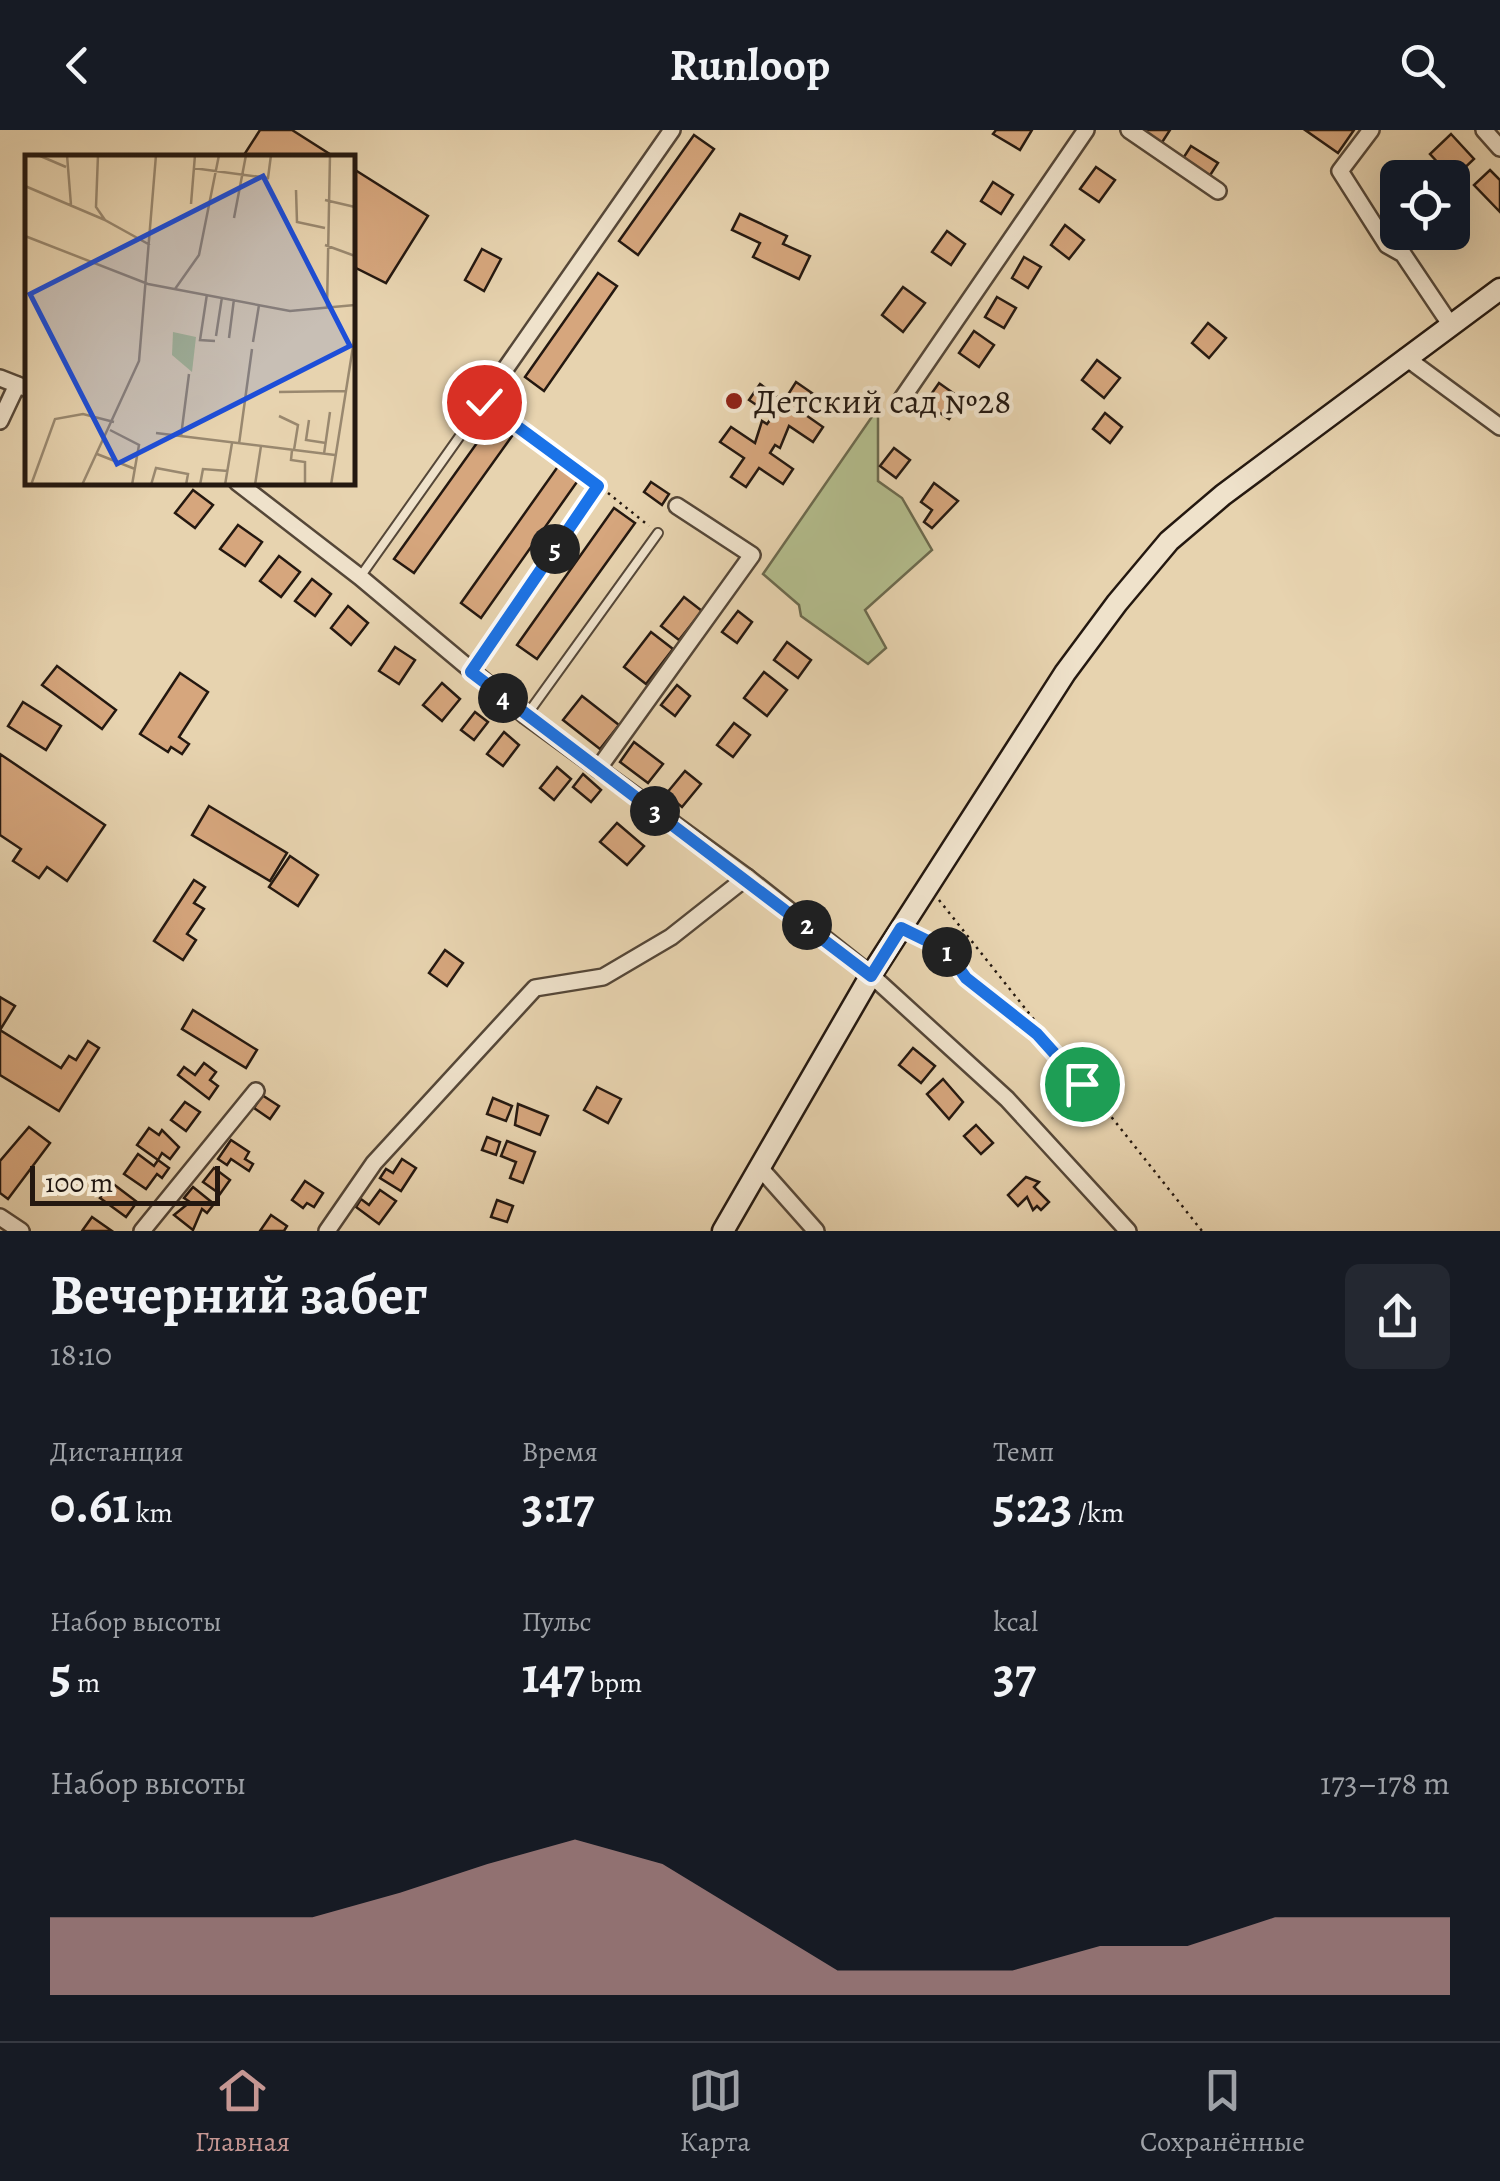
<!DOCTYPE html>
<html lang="ru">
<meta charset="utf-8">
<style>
body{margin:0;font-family:Alegreya,serif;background:#242831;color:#f1f3f6;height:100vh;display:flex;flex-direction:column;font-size:38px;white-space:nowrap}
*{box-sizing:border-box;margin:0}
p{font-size:32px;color:#9ea1a6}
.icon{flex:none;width:55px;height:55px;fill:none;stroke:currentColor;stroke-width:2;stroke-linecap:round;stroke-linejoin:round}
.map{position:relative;height:1101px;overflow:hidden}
.side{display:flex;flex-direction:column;background:#171b24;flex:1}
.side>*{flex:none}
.buttons{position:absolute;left:1380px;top:30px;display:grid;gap:20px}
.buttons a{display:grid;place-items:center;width:90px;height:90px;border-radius:15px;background:#171b24;box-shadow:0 10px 40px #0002;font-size:50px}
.scale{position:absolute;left:30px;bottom:25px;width:190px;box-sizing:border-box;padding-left:10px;border:5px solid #241810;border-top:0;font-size:28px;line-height:35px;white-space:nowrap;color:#241810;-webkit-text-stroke:8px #efe2cb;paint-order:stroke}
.pin{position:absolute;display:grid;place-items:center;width:85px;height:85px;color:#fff;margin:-42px;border:5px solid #fff;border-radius:50%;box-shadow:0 2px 10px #0007}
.km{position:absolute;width:50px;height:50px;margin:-25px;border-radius:50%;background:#222;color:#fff;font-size:28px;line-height:50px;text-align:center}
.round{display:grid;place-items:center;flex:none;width:105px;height:105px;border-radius:15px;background:#242831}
.head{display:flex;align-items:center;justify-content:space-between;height:170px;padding:0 50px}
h1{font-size:55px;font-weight:600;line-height:75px}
.metrics{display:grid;grid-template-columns:repeat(3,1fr);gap:15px;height:170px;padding:10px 50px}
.metrics div{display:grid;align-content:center}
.metrics b{font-size:50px;font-weight:600}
.metrics small{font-size:28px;font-weight:400}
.metrics p{font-size:28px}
.chart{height:280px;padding:20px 50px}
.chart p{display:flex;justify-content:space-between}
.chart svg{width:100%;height:180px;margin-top:10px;fill:#c59692;opacity:.7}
header{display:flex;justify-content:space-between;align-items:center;height:130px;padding:0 50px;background:#171b24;font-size:45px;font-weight:600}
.tab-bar{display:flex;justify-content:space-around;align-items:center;height:140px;border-top:2px solid #363941;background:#171b24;font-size:28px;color:#9ea1a6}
.tab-bar a{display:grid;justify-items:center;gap:5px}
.tab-bar .on{color:#c59692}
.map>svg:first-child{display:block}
.green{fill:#b3bd8d;stroke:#6c6a4e;stroke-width:2.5}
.building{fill:#d6a67d;stroke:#241810;stroke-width:2.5}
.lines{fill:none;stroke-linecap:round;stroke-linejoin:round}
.service-casing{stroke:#554738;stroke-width:12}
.minor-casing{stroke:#554738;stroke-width:20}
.secondary-casing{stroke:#241810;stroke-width:25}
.path{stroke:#241810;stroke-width:2.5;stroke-dasharray:2.5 5;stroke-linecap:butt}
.service{stroke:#efe2cb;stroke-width:8}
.minor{stroke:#efe2cb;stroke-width:15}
.secondary{stroke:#efe2cb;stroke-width:20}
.route-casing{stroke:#fff;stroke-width:20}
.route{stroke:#1a73e8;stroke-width:12}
.poi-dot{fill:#8f2418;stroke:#efe2cb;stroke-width:4}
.labels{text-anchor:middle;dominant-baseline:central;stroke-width:9;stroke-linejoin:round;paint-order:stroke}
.poi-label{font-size:35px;fill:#241810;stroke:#efe2cb;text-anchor:start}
.inset-road{fill:none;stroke:#99886f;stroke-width:2.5}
.view{fill:#1d4ed8;fill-opacity:0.15;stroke:#1d4ed8;stroke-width:5}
.inset-edge{fill:none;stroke:#241810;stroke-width:5}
</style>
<header><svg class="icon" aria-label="back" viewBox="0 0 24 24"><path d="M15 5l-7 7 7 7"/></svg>Runloop<svg class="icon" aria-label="search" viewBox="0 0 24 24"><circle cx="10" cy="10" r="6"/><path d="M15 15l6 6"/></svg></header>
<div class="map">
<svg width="1500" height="1101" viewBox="0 0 1500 1101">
<rect width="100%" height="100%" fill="#e7d3af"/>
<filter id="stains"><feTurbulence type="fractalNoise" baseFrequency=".002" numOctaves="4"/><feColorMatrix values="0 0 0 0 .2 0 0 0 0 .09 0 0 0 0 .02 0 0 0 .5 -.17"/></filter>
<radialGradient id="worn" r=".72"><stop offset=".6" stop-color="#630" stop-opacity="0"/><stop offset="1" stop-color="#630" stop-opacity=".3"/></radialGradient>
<polygon class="green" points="878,278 878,351 902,368 932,420 865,480 886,518 868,534 801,486 799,475 763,444"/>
<g class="building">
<polygon points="260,0 292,0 336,28 242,28"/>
<polygon points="996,0 1032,0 1020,20 993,4"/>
<polygon points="1133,0 1170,0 1159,17"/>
<polygon points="1305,0 1354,0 1338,23"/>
<polygon points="1451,4 1474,29 1453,49 1430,24"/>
<polygon points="694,5 714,19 638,125 619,111"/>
<polygon points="1191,16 1218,33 1207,50 1180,33"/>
<polygon points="1096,37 1115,50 1099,72 1080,59"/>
<polygon points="352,38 428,86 386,153 352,136"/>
<polygon points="1490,40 1500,50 1500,82 1474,55"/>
<polygon points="993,52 1013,65 1001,84 981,71"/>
<polygon points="740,84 787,106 783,114 810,126 799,149 753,127 760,113 732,100"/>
<polygon points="1065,95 1084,110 1069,129 1051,115"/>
<polygon points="947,101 965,114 951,135 932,122"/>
<polygon points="482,119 501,129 484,161 465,150"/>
<polygon points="1024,127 1041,137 1028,158 1012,148"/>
<polygon points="598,143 617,156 544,261 525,247"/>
<polygon points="903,157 925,173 903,202 882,185"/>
<polygon points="997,167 1016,178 1004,198 985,187"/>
<polygon points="1208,193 1226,208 1209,228 1192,213"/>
<polygon points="974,201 994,215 979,237 959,223"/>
<polygon points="1097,230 1120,248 1104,268 1082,250"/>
<polygon points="796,252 812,263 800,281 823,297 813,312 789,296 780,318 775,315 770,323 793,339 783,354 759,338 746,357 731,347 744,328 720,312 731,297 755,313 762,291 767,294 773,286 749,270 760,254 784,271"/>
<polygon points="939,253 963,270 949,289 925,273"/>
<polygon points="1105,283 1122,297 1110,313 1093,299"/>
<polygon points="492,292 512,306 414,443 394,429"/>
<polygon points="894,318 910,330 896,348 880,336"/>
<polygon points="559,335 579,349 481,488 461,473"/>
<polygon points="651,352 669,364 662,375 644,362"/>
<polygon points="934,353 958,371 932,398 924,392 932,380 921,372"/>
<polygon points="193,360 213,375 195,398 175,383"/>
<polygon points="614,378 635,393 537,529 517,515"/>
<polygon points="238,395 262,412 245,436 220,419"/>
<polygon points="279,426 300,442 281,467 260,451"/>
<polygon points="312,449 331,464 315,486 295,471"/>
<polygon points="684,467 702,481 679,510 661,496"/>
<polygon points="348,476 368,493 351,515 331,498"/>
<polygon points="738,481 752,492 737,513 722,502"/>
<polygon points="651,502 673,519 646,554 624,537"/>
<polygon points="787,512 811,530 798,548 774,530"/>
<polygon points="395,517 415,530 399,554 379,541"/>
<polygon points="57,536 116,580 102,599 42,555"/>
<polygon points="764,542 787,560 767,586 744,568"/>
<polygon points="180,543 208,562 179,607 189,614 182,624 171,617 168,622 140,604"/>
<polygon points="442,553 460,569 442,591 423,575"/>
<polygon points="677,555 690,566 675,586 661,575"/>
<polygon points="582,566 619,595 600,619 563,590"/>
<polygon points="23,572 61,596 46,620 8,596"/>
<polygon points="475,582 488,592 474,610 461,600"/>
<polygon points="734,593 750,605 733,627 717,615"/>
<polygon points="504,602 519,615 503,636 487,624"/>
<polygon points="634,612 663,634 648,653 620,632"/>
<polygon points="0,624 105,695 67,751 47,737 39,748 13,731 21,719 0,705"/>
<polygon points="557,637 571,649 554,670 540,658"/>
<polygon points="685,641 701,654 682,677 666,664"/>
<polygon points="583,644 601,660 591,672 573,657"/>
<polygon points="209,676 287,723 270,751 192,705"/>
<polygon points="617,693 644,716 627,735 600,712"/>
<polygon points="290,726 318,745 298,776 269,757"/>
<polygon points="194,750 205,757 194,773 204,779 187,804 196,810 183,830 154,811"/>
<polygon points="445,820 463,833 447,856 429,843"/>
<polygon points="0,867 15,876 0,900 61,938 69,926 76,930 88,911 99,918 59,981 0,945"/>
<polygon points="193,880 257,920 246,938 182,899"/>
<polygon points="913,918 935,936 921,953 899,935"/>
<polygon points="204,933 216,942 210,950 218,956 209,969 178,945 184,937 195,945"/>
<polygon points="943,949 963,972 949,989 927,964"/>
<polygon points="597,957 621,969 608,993 584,980"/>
<polygon points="262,965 279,976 270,989 254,978"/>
<polygon points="493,968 512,976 506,991 487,984"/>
<polygon points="185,972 200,982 186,1001 171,990"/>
<polygon points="518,974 548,986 540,1005 515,995"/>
<polygon points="976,995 993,1013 981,1024 964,1006"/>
<polygon points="29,997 50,1013 8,1069 0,1063 0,1031"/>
<polygon points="149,998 159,1005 162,1000 179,1017 170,1029 162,1023 158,1030 137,1015"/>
<polygon points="487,1007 500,1012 496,1025 482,1020"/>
<polygon points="231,1010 249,1022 245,1029 253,1034 249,1041 231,1029 227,1035 218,1029"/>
<polygon points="507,1011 535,1022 523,1053 510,1048 516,1032 501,1026"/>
<polygon points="138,1024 154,1036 158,1030 169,1038 162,1048 157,1044 146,1059 124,1044"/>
<polygon points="402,1029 416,1038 401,1061 380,1048 386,1039 393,1043"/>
<polygon points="214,1038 230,1050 220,1064 203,1052"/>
<polygon points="1026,1047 1039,1052 1034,1057 1049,1072 1041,1080 1037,1076 1033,1080 1027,1067 1018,1076 1008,1065"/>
<polygon points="305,1051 323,1063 314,1077 307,1073 303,1078 292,1070"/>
<polygon points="112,1053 137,1072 126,1087 100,1068"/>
<polygon points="193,1057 214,1074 207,1083 202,1079 193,1100 174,1085 190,1072 184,1068"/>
<polygon points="380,1060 396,1071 379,1094 356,1077 361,1069 369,1075"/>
<polygon points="497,1070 513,1076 507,1092 491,1087"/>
<polygon points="271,1085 287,1096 284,1101 260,1101"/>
<polygon points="92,1087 112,1101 82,1101"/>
</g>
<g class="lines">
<defs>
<g id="service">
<polyline points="360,447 484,272"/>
<polyline points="471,542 598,356"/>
<polyline points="526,586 658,403"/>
</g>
<g id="minor">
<polyline points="1129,0 1218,61"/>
<polyline points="1371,0 1340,41 1387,115 1403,124 1450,194"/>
<polyline points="1484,0 1500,18"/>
<polyline points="1405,227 1500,297"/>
<polyline points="506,238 672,0"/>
<polyline points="0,248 28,259"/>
<polyline points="897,276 1086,0"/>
<polyline points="0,291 17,255"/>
<polyline points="237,352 360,447 526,586 747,747 871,845 1007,969 1128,1101"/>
<polyline points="598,639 752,425 677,376"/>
<polyline points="761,1039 816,1101"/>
<polyline points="0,1087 21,1101"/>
<polyline points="142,1101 256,961"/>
<polyline points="327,1101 374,1033 535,858 603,847 671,807 747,747"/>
</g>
<polyline id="secondary" points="723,1101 871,845 1065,543 1117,473 1169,411 1223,365 1500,159"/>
</defs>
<use href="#service" class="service-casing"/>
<use href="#minor" class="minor-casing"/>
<use href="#secondary" class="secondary-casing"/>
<g class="path">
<polyline points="489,265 498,250"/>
<polyline points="491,277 590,349"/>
<polyline points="608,363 649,396"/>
<polyline points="939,770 1202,1101"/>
<path d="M918 807C953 823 947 832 971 852 1007 881 1040 908 1071 942"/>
</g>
<use href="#service" class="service"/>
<use href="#minor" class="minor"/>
<use href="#secondary" class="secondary"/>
</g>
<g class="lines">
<defs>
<polyline id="route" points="484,272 598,356 471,542 871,846 901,798 946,820 966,848 1037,904 1082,954"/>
</defs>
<use href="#route" class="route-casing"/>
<use href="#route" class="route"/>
</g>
<circle class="poi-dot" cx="734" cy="271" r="10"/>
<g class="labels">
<g class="poi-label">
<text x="754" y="271">Детский сад №28</text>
</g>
</g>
<g transform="translate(25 25)">
<rect width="330" height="330" fill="#e7d3af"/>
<path d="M148 177 171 182 167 217 147 200Z" fill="#b3bd8d"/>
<path class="inset-road" d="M13 0 41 12M42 0 46 50M73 0 71 52 80 65 125 90M168 13 243 23 246 0M0 31 80 65M271 35 272 67 300 73M300 45 330 52M166 49 170 0M209 63 221 0M0 81 123 129 265 156 330 150M300 90 330 101M150 134 174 100 194 0M182 139 175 185 190 186M302 153 305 0M191 181 197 142M204 183 209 144M228 187 234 150M254 237 321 236M254 261 273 270 269 295M284 265 281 285 301 288M85 275 114 290 107 330M131 278 310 300M156 281 164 219M214 289 227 194M267 295 266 305 280 307V330M72 299 110 314M299 299 305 257M6 330 30 264 58 259 89 267M57 330 114 206 131 0M126 330 131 313 163 319 161 330M175 330 178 314 203 316M200 330 207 288M230 330 236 291M306 330 330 179"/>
<path class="view" d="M238 21 325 191 92 309 5 139Z"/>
<rect width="330" height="330" class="inset-edge"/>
</g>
<rect width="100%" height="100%" filter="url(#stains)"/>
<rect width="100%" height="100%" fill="url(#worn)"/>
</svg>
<div class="buttons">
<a><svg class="icon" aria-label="locate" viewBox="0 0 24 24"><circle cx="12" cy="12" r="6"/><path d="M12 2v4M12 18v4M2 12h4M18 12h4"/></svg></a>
</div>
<div class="scale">100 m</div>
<div class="pin" style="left:1082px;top:954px;background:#1e9e55"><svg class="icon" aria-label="arrive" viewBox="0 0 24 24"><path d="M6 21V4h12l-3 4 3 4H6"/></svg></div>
<div class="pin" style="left:484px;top:272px;background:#d93025"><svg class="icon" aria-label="check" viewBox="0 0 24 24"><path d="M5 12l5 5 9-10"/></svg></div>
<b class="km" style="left:947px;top:822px">1</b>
<b class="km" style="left:807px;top:795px">2</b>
<b class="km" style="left:655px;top:681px">3</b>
<b class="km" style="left:503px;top:568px">4</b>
<b class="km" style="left:555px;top:419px">5</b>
</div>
<section class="side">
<div class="head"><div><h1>Вечерний забег</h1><p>18:10</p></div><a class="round"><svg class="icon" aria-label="share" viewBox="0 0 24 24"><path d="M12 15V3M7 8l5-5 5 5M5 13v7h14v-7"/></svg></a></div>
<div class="metrics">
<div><p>Дистанция</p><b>0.61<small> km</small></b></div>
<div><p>Время</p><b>3:17</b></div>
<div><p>Темп</p><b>5:23<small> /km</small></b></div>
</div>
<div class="metrics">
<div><p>Набор высоты</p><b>5<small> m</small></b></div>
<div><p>Пульс</p><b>147<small> bpm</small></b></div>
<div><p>kcal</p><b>37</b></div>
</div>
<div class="chart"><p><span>Набор высоты</span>173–178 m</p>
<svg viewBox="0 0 160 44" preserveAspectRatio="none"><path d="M0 44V25L10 25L20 25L30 25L40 19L50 12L60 6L70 12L80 25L90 38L100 38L110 38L120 32L130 32L140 25L150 25L160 25V44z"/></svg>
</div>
</section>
<nav class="tab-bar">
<a class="on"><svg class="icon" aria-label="home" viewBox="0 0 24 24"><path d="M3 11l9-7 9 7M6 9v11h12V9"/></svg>Главная</a>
<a><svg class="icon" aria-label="map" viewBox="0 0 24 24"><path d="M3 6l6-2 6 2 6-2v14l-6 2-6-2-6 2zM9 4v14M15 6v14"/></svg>Карта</a>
<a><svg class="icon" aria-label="saved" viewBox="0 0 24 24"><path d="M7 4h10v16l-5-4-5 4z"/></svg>Сохранённые</a>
</nav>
